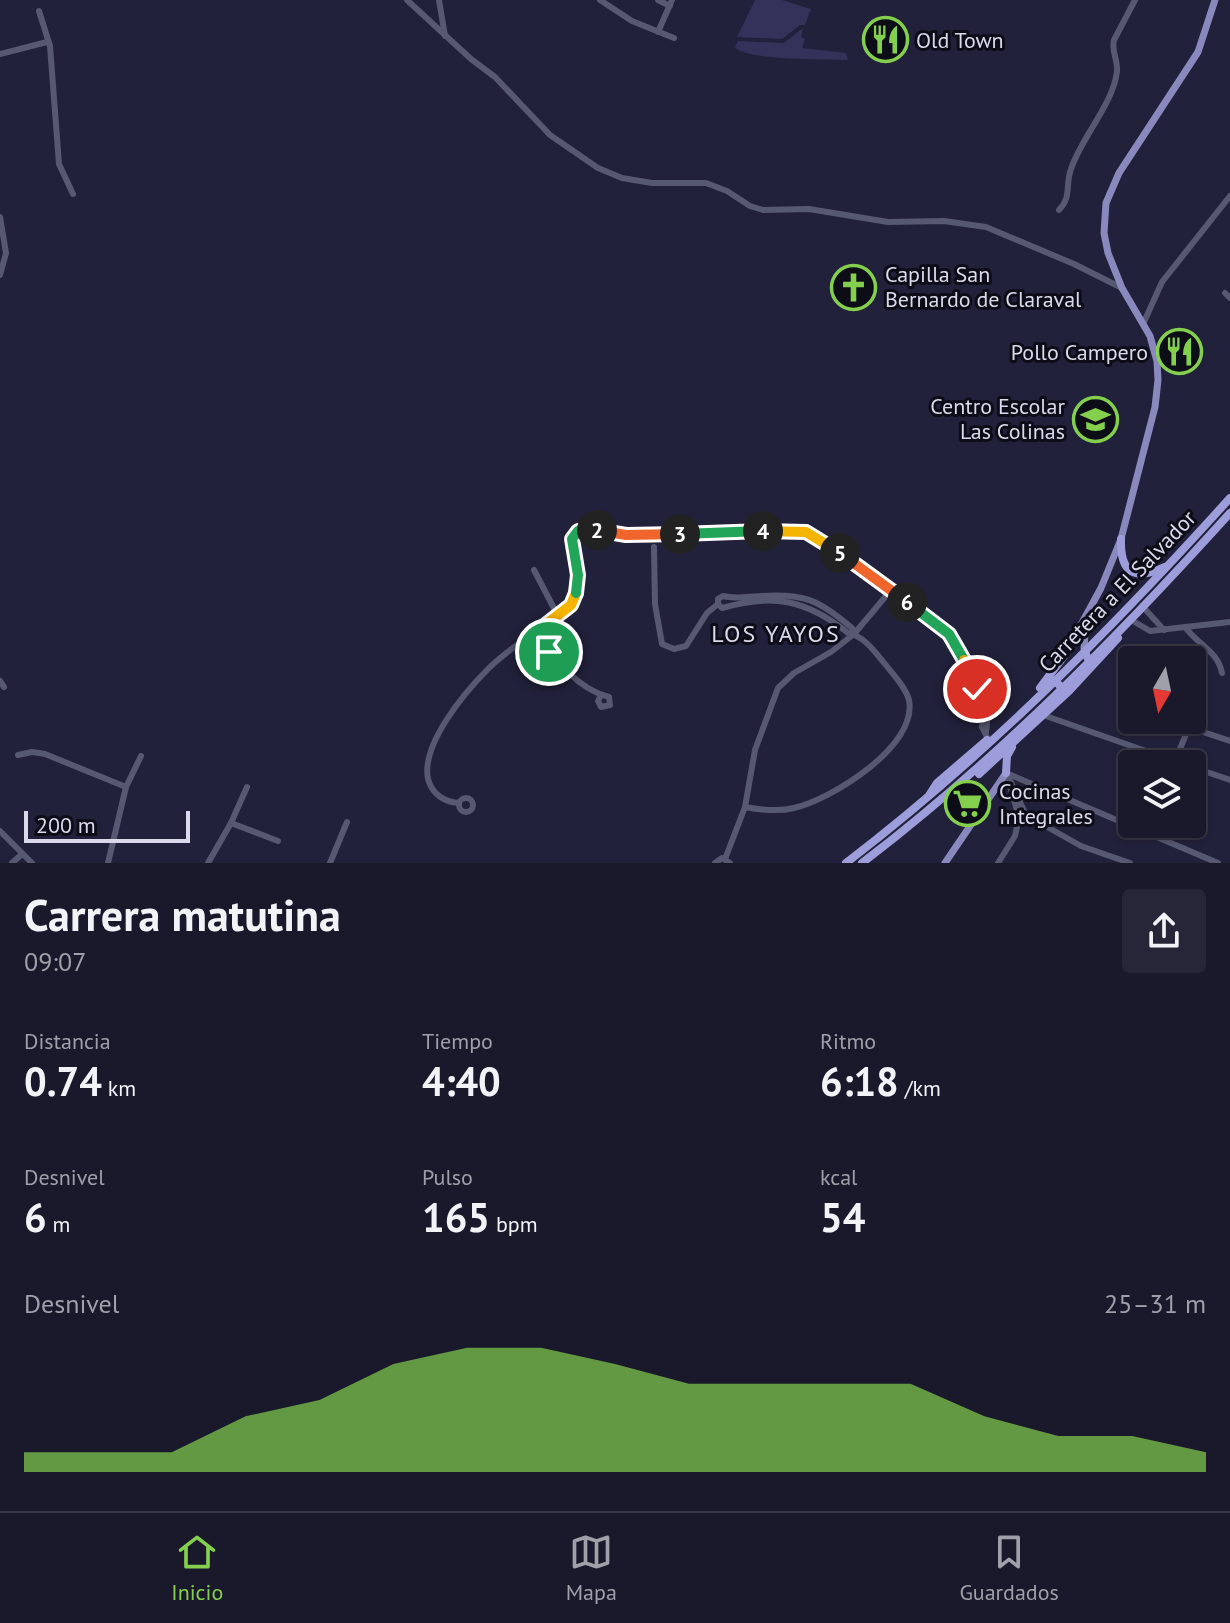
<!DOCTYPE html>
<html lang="es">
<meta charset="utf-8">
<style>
body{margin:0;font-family:"PT Sans",sans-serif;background:#272638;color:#f1f3f6;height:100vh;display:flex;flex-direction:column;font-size:30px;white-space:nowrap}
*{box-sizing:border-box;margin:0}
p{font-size:26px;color:#9fa0a9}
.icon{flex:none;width:44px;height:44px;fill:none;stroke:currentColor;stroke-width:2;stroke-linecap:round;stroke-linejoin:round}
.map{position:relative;height:863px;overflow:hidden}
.sheet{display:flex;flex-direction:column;background:#1a192c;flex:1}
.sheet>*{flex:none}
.needle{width:52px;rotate:189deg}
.buttons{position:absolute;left:1118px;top:646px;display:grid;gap:16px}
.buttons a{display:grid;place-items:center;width:88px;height:88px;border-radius:8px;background:#1a192c;box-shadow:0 2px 6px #0004,0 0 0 2px #383848;font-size:40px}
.scale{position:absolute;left:24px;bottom:20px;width:166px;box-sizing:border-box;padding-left:8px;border:4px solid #dadaec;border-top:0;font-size:22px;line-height:28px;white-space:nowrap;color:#dadaec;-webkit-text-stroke:6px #0d0d18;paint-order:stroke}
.pin{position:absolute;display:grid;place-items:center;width:68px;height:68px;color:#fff;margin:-34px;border:4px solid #fff;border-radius:50%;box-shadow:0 2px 8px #0007}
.km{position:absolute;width:40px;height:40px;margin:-20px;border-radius:50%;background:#222;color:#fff;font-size:22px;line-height:40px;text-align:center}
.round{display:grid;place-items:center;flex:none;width:84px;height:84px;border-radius:8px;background:#272638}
.summary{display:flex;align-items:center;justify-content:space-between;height:136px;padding:0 24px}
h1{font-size:44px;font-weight:700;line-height:60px}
.stats{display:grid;grid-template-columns:repeat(3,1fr);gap:12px;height:136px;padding:8px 24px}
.stats div{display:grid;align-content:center}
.stats b{font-size:40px;font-weight:700}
.stats small{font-size:22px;font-weight:400}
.stats p{font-size:22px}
.chart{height:224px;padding:16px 24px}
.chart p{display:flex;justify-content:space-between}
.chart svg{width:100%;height:144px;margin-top:8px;fill:#84d04e;opacity:.7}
.tabs{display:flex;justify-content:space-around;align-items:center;height:112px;border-top:2px solid #383848;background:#1a192c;font-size:22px;color:#9fa0a9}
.tabs a{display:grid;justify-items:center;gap:4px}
.tabs .active{color:#84d04e}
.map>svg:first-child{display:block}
.green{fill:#34325a}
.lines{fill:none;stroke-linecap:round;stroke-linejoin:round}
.minor{stroke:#575871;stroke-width:6}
.major{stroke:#8a89bd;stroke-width:7}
.highway{stroke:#9e9ddb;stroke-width:8}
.highway-bridge{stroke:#9e9ddb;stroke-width:8}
.split-1-casing{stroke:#fff;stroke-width:16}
.split-2-casing{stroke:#fff;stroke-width:16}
.split-3-casing{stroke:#fff;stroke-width:16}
.split-4-casing{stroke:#fff;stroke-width:16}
.split-5-casing{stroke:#fff;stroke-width:16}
.split-6-casing{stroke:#fff;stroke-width:16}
.split-7-casing{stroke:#fff;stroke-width:16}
.split-8-casing{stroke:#fff;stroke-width:16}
.split-1{stroke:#f5b400;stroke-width:10}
.split-2{stroke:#22a559;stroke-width:10}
.split-3{stroke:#f0652b;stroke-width:10}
.split-4{stroke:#22a559;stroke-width:10}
.split-5{stroke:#f5b400;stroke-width:10}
.split-6{stroke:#f0652b;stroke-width:10}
.split-7{stroke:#22a559;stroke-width:10}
.split-8{stroke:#f5b400;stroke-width:10}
.labels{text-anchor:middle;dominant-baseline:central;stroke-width:6;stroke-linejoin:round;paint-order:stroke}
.poi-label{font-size:22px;fill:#dadaec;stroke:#0d0d18;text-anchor:start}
.street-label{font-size:22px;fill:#dadaec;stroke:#0d0d18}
.neighbourhood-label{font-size:24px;letter-spacing:2px;fill:#dadaec;stroke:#0d0d18}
</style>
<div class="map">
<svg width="1230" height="863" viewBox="0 0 1230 863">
<rect width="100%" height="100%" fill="#22213b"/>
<g class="green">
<polygon points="755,0 782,0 811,9 805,25 800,25 782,39 737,37"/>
<path d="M803 28 801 37 805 39 802 48 846 53 848 60C826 59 747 61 735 47L738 41 784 43Z"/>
</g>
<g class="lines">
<g class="minor">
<polyline points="407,0 471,59 495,77 550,135 598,168 622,178 652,183 706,183 727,191 750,206 763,210 809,209 888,222 944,221 986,227 1074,264 1122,288"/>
<polyline points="439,0 445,36"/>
<polyline points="600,0 632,21 674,38"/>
<polyline points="658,0 670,6"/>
<polyline points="39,11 50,46 59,164 73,194"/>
<polyline points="658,32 672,0"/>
<polyline points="0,54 47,42"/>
<path d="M1059 210C1072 197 1065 185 1071 169 1081 138 1114 103 1117 71 1118 60 1111 51 1114 40L1135 0"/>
<polyline points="0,217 6,253 0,275"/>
<polyline points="1225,293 1230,298"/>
<polyline points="1144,322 1162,282 1230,196"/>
<polyline points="654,547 655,604 662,644 674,649 686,646 707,613 718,604"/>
<polyline points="534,570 558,616"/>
<polyline points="1144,608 1164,630"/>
<polyline points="1133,621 1150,631 1230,622"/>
<path d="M1185 627C1197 644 1218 651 1222 673"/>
<path d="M535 633C555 659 577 689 609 697L610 705 601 707 598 701 600 697"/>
<polyline points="0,681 4,687"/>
<polyline points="977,689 980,690 989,706 986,732"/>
<polyline points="1043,715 1183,764"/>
<polyline points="1167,720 1230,741"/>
<polyline points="18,755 32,752 45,754 126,787"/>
<polyline points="1175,761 1189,727"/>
<polyline points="1192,767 1230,780"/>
<polyline points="1006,773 1218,863"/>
<polyline points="1008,776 1026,815 1081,846 1130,863"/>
<circle cx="466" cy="805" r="7"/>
<path d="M459 803C444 802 432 794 428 779 421 744 465 692 488 669 513 644 545 628 571 605 584 582 572 563 572 539L578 531 589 529 643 536 790 530 806 532 817 536 943 629 958 647 977 689V696L983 708 982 727 988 739"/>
<path d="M745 807C761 810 778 812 794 808 832 799 918 746 909 700 906 688 893 674 885 664 876 653 863 635 848 633 807 600 773 593 722 608L718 604V599L723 596C736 599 748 597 761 596 804 593 819 600 852 628L854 634"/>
<polyline points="231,823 278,841"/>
<polyline points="0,831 32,863"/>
<polyline points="1155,837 1162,824"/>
<polyline points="725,859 745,807 755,750 778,688 794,673 831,652 854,634 891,590"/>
<polyline points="12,863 22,854"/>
<polyline points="108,863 126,787 141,756"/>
<polyline points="208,863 231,823 247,787"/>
<polyline points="330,863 347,822"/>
<polyline points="715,863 722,858 730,863"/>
<polyline points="998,863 1015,836 1019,817 1006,773"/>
</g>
<g class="major">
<polyline points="1084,648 1086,621"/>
<polyline points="1064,656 1101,588 1121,539 1155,407 1158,380 1157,361 1150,336 1122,288 1108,253 1104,233 1106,203 1119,173 1198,52 1215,0"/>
<polyline points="945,863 1006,773"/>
</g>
<g class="highway">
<path d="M1121 539C1120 573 1134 581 1165 567"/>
<polyline points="1040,688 1064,656"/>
<polyline points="1006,773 1007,756 1012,747"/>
<polyline points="979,774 1069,691 1118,638"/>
<polyline points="930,794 937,783 987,740"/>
<path d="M846 863C987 755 1111 630 1230 498"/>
<path d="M862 863C996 761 1117 638 1230 513"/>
</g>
<g class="highway-bridge">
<polyline points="1085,651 1090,665"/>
<polyline points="1055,680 1063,690"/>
</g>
</g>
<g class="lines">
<defs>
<polyline id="split-1" points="549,652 535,633 571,605 576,593"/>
<polyline id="split-2" points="576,593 578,575 572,539 578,531 597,530"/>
<polyline id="split-3" points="597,530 626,535 680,534"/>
<polyline id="split-4" points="680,534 763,531"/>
<polyline id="split-5" points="763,531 806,532 840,553"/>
<polyline id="split-6" points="840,553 907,602"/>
<polyline id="split-7" points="907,602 949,634 964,660"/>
<polyline id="split-8" points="964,660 977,689"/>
</defs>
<use href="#split-1" class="split-1-casing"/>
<use href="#split-2" class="split-2-casing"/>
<use href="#split-3" class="split-3-casing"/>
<use href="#split-4" class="split-4-casing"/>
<use href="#split-5" class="split-5-casing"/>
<use href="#split-6" class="split-6-casing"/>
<use href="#split-7" class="split-7-casing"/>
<use href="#split-8" class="split-8-casing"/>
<use href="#split-1" class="split-1"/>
<use href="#split-2" class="split-2"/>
<use href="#split-3" class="split-3"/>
<use href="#split-4" class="split-4"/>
<use href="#split-5" class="split-5"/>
<use href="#split-6" class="split-6"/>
<use href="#split-7" class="split-7"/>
<use href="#split-8" class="split-8"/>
</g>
<defs>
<symbol id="restaurant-ring" viewBox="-11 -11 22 22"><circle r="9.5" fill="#0d0d18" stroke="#84d04e" stroke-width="1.5"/><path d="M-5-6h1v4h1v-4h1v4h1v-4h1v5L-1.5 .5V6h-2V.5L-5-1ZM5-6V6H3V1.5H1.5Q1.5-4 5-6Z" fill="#84d04e"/></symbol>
<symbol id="church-ring" viewBox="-11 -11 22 22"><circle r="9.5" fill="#0d0d18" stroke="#84d04e" stroke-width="1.5"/><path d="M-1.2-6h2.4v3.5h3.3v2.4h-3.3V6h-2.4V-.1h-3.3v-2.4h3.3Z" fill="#84d04e"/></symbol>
<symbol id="school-ring" viewBox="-11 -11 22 22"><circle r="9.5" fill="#0d0d18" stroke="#84d04e" stroke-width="1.5"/><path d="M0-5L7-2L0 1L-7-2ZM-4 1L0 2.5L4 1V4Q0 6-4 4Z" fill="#84d04e"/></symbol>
<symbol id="supermarket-ring" viewBox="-11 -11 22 22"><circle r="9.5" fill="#0d0d18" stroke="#84d04e" stroke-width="1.5"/><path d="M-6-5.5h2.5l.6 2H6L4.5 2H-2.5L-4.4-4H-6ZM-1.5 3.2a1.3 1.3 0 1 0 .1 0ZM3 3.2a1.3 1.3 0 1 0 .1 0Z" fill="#84d04e"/></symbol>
</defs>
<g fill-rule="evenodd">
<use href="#restaurant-ring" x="860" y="14" width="51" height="51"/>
<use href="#church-ring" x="828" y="262" width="51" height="51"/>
<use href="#restaurant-ring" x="1154" y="326" width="51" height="51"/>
<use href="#school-ring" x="1070" y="394" width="51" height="51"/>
<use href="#supermarket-ring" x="942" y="778" width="51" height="51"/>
</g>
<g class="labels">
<g class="poi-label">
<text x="916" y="40">Old Town</text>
<text x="885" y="274">Capilla San<tspan x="885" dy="25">Bernardo de Claraval</tspan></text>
<text x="1148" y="352" text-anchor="end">Pollo Campero</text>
<text x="1065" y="406" text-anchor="end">Centro Escolar<tspan x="1065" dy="25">Las Colinas</tspan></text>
<text x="999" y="791">Cocinas<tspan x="999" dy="25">Integrales</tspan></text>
</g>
<g class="street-label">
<text transform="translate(1117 591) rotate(-46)">Carretera a El Salvador</text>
</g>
<g class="neighbourhood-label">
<text x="776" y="633">LOS YAYOS</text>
</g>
</g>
</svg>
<div class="buttons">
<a><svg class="needle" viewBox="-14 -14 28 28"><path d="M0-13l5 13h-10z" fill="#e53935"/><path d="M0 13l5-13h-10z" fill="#9fa0a9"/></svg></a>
<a><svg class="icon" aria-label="layers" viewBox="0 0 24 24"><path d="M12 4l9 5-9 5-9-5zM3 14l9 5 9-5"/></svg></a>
</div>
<div class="scale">200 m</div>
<div class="pin" style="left:549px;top:652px;background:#1e9e55"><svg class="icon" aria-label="arrive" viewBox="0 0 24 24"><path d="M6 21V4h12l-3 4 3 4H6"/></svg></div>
<div class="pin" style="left:977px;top:689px;background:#d93025"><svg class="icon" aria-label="check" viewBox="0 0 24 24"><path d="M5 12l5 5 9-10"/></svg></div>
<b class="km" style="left:597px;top:530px">2</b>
<b class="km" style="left:680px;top:534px">3</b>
<b class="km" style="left:763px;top:531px">4</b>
<b class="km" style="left:840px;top:553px">5</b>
<b class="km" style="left:907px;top:602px">6</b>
</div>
<section class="sheet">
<div class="summary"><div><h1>Carrera matutina</h1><p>09:07</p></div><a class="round"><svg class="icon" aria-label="share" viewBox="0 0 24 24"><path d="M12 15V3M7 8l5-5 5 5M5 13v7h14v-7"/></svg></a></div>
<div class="stats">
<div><p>Distancia</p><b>0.74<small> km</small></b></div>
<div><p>Tiempo</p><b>4:40</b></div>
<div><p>Ritmo</p><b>6:18<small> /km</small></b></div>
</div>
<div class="stats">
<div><p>Desnivel</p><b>6<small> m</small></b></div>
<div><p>Pulso</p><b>165<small> bpm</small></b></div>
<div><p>kcal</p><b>54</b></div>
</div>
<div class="chart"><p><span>Desnivel</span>25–31 m</p>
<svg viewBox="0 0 160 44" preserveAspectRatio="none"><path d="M0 44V38L10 38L20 38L30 27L40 22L50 11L60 6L70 6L80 11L90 17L100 17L110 17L120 17L130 27L140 33L150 33L160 38V44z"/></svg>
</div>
</section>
<nav class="tabs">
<a class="active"><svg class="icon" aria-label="home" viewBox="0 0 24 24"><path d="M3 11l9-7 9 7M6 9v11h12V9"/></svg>Inicio</a>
<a><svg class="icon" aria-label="map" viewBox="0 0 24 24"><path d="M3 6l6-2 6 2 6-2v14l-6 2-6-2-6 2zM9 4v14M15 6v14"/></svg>Mapa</a>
<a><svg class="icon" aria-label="saved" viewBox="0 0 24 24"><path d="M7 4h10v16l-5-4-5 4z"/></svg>Guardados</a>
</nav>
